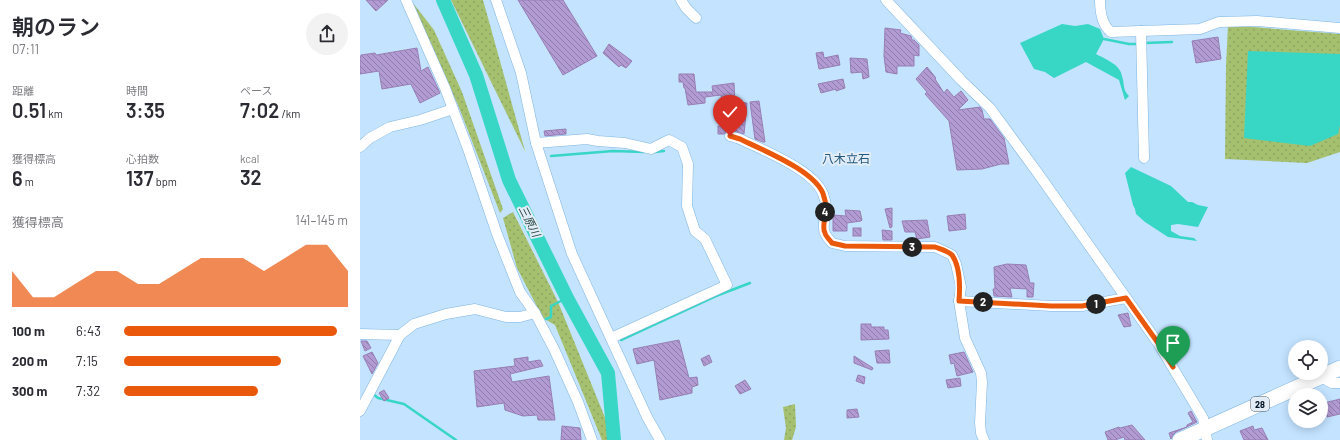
<!DOCTYPE html>
<html lang="ja">
<meta charset="utf-8">
<style>
body{margin:0;font-family:Barlow,"Noto Sans JP",sans-serif;background:#f2f2f3;color:#2b2b33;height:100vh;display:flex;flex-direction:column;font-size:15px;white-space:nowrap}
*{box-sizing:border-box;margin:0}
p{font-size:13px;color:#7c7c81}
.icon{flex:none;width:22px;height:22px;fill:none;stroke:currentColor;stroke-width:2;stroke-linecap:round;stroke-linejoin:round}
.map{position:relative;flex:1;overflow:hidden}
.sheet{display:flex;flex-direction:column;background:#fff;width:360px}
.sheet>*{flex:none}
.controls{position:absolute;left:928px;top:340px;display:grid;gap:8px}
.controls a{display:grid;place-items:center;width:40px;height:40px;border-radius:50%;background:#fff;box-shadow:0 2px 10px #0003;font-size:20px}
.pin{position:absolute;display:grid;place-items:center;width:34px;height:34px;color:#fff;margin:-41px -17px;border-radius:50% 50% 50% 0;rotate:-45deg;box-shadow:0 0 4px #0007}
.pin .icon{rotate:45deg}
.km{position:absolute;width:20px;height:20px;margin:-10px;border-radius:50%;background:#222;color:#fff;font-size:11px;line-height:20px;text-align:center}
.round{display:grid;place-items:center;flex:none;width:42px;height:42px;border-radius:21px;background:#f2f2f3}
.headline{display:flex;align-items:center;justify-content:space-between;height:68px;padding:0 12px}
h1{font-size:22px;font-weight:600;line-height:30px}
.figures{display:grid;grid-template-columns:repeat(3,1fr);gap:6px;height:68px;padding:4px 12px}
.figures div{display:grid;align-content:center}
.figures b{font-size:20px;font-weight:600}
.figures small{font-size:11px;font-weight:400}
.figures p{font-size:11px}
.chart{height:112px;padding:8px 12px}
.chart p{display:flex;justify-content:space-between}
.chart svg{width:100%;height:72px;margin-top:4px;fill:#ea580c;opacity:.7}
ul{padding:0 12px;list-style:none;font-size:13px}
li{display:grid;grid-template-columns:64px 48px 1fr;align-items:center;height:30px}
li i{height:10px;border-radius:5px;background:#ea580c}
main{display:flex;flex:1;min-height:0}
.map>svg:first-child{display:block}
.grass{fill:url(#grass-dots)}
.water{fill:#38d6c5}
.lines{fill:none;stroke-linecap:round;stroke-linejoin:round}
.stream{stroke:#38d6c5;stroke-width:2.5}
.river{stroke:#38d6c5;stroke-width:14}
.building{fill:url(#building-back-hatch);stroke:#977fb5}
.minor-casing{stroke:#80b5e0;stroke-width:11}
.highway-casing{stroke:#80b5e0;stroke-width:16}
.minor{stroke:#fff;stroke-width:10}
.highway{stroke:#fff;stroke-width:15}
.route-casing{stroke:#fff;stroke-width:8}
.route{stroke:#ea580c;stroke-width:5}
.labels{text-anchor:middle;dominant-baseline:central;stroke-width:4;stroke-linejoin:round;paint-order:stroke}
.shield{fill:#e3edf7;stroke:#455462;stroke-width:1}
.shield-label{font-size:9px;font-weight:bold;fill:#011222}
.water-label{font-size:11px;font-style:italic;fill:#264541;stroke:#e3edf7}
.quarter-label{font-size:12px;fill:#25587f;stroke:#e3edf7}
</style>
<main>
<section class="sheet">
<div class="headline"><div><h1>朝のラン</h1><p>07:11</p></div><a class="round"><svg class="icon" aria-label="share" viewBox="0 0 24 24"><path d="M12 15V3M7 8l5-5 5 5M5 13v7h14v-7"/></svg></a></div>
<div class="figures">
<div><p>距離</p><b>0.51<small> km</small></b></div>
<div><p>時間</p><b>3:35</b></div>
<div><p>ペース</p><b>7:02<small> /km</small></b></div>
</div>
<div class="figures">
<div><p>獲得標高</p><b>6<small> m</small></b></div>
<div><p>心拍数</p><b>137<small> bpm</small></b></div>
<div><p>kcal</p><b>32</b></div>
</div>
<div class="chart"><p><span>獲得標高</span>141–145 m</p>
<svg viewBox="0 0 160 44" preserveAspectRatio="none"><path d="M0 44V22L10 38L20 38L30 30L40 22L50 22L60 30L70 30L80 22L90 14L100 14L110 14L120 22L130 14L140 6L150 6L160 22V44z"/></svg>
</div>
<ul>
<li><b>100 m</b>6:43<i style="width:95%"></i></li>
<li><b>200 m</b>7:15<i style="width:70%"></i></li>
<li><b>300 m</b>7:32<i style="width:60%"></i></li>
</ul>
</section>
<div class="map">
<svg width="980" height="440" viewBox="0 0 980 440">
<defs>
<pattern id="grass-dots" width="8" height="8" patternUnits="userSpaceOnUse"><rect width="8" height="8" fill="#a5c06f"/><path d="M2 2h.1M6 6h.1" fill="none" stroke="#8ca460" stroke-width="1.8" stroke-linecap="round"/></pattern>
<pattern id="building-back-hatch" width="6" height="6" patternUnits="userSpaceOnUse"><rect width="6" height="6" fill="#b29ad2"/><path d="M-1 5l2 2M0 0l6 6M5-1l2 2" fill="none" stroke="#8e7caa"/></pattern>
</defs>
<rect width="100%" height="100%" fill="#c3e3ff"/>
<g class="grass">
<polygon points="91,0 123,0 165,151"/>
<polygon points="53,3 74,30 102,92 143,209 140,213 98,105 66,36"/>
<polygon points="868,25 980,34 980,152 947,163 865,159 866,66"/>
<polygon points="153,212 198,302 248,425 251,440 242,440 195,325 183,318 157,268 143,218"/>
<polygon points="435,404 436,427 432,440 424,440 426,428 423,407"/>
</g>
<g class="water">
<path d="M702 24 715 26 728 24 740 29 744 39 736 54C745 59 760 64 762 76 765 85 762 89 769 96L765 100 759 80 726 62 694 78 685 72 674 69 660 43Z"/>
<polygon points="888,51 980,54 980,125 978,134 950,146 884,138"/>
<polygon points="771,167 811,186 828,202 832,202 838,205 848,207 838,227 818,224 811,225 811,231 820,236 834,238 837,241 808,237 785,222 776,214 775,209 773,205 765,173"/>
</g>
<g class="lines">
<g class="stream">
<polyline points="744,39 769,44 779,44"/>
<polyline points="784,43 812,42"/>
<polyline points="295,152 304,151"/>
<polyline points="191,156 253,151 284,152"/>
<polyline points="730,309 743,307"/>
<polyline points="186,319 191,317 191,306 207,298"/>
<polyline points="261,340 356,296 390,283"/>
<polyline points="12,393 18,398 44,404 96,440"/>
</g>
<polyline class="river" points="83,0 116,75 149,180 207,298 248,373 254,440"/>
</g>
<g class="building">
<polygon points="6,0 28,0 16,11"/>
<polygon points="158,0 203,0 237,56 203,75"/>
<polygon points="525,28 541,30 540,33 551,36 552,40 554,40 559,45 559,56 554,55 554,66 537,66 537,74 526,72 524,56"/>
<polygon points="858,37 861,59 836,63 832,41"/>
<polygon points="249,44 272,61 266,68 261,65 259,67 243,53"/>
<polygon points="57,48 61,71 68,67 80,93 60,103 51,84 22,89 19,71 0,74 0,59 1,55 15,53 16,55"/>
<polygon points="463,52 464,58 478,55 480,65 459,69 456,53"/>
<polygon points="490,58 507,59 509,77 503,79 502,72 491,73"/>
<polygon points="567,67 576,78 575,79 584,93 587,89 594,97 601,91 608,100 598,110 620,107 622,110 624,119 630,119 644,138 649,164 641,164 622,169 597,170 589,121 565,94 567,92 556,79"/>
<polygon points="319,74 334,74 336,92 353,92 352,86 374,83 375,102 387,103 384,134 369,130 364,134 358,134 358,126 378,126 377,113 364,114 361,95 345,97 345,103 328,105 325,88 324,88 323,82 319,82"/>
<polygon points="483,79 485,88 476,91 476,89 461,93 458,84"/>
<polygon points="399,101 405,142 403,142 395,139 390,102"/>
<polygon points="206,129 206,134 185,136 184,131"/>
<polygon points="532,208 532,227 530,228 525,209"/>
<polygon points="485,210 500,211 502,220 501,221 487,223 487,231 473,231 473,215 486,216"/>
<polygon points="605,214 606,229 589,231 587,216"/>
<polygon points="567,220 570,237 557,239 555,232 545,232 542,221"/>
<rect x="493" y="228" width="8" height="8"/>
<polygon points="522,230 532,231 532,240 523,240"/>
<polygon points="647,264 666,265 670,283 674,283 673,297 667,297 667,289 650,288 652,297 634,296 633,289 635,289 634,267"/>
<polygon points="768,313 771,326 764,327 758,315"/>
<polygon points="501,324 511,324 511,327 524,327 524,330 528,330 529,339 501,340"/>
<polygon points="319,340 329,378 337,377 338,385 332,387 332,393 300,400 294,360 277,364 273,349"/>
<polygon points="1,341 7,341 11,348 5,351"/>
<polygon points="529,350 530,363 517,363 515,351"/>
<polygon points="12,352 18,363 12,374 3,356"/>
<polygon points="604,352 613,372 597,376 594,363 591,364 589,355"/>
<polygon points="349,355 352,362 344,366 341,359"/>
<polygon points="494,356 513,368 512,370 494,363"/>
<polygon points="168,357 168,362 180,360 183,366 150,374 152,382 189,376 195,420 178,420 177,415 163,416 145,410 144,403 117,407 114,371 155,366 154,359"/>
<polygon points="498,375 505,377 504,384 496,381"/>
<polygon points="600,378 601,386 588,388 586,380"/>
<polygon points="385,380 391,389 380,394 375,386"/>
<polygon points="24,390 29,398 24,401 19,393"/>
<polygon points="980,399 980,414 967,417 964,403"/>
<polygon points="497,409 499,417 487,418 487,410"/>
<polygon points="831,411 837,422 816,432 813,435 811,439 809,433 827,427 827,425 833,422 828,413"/>
<polygon points="772,425 785,440 765,440 764,437 755,440 748,440 745,432 759,427 760,428"/>
<polygon points="202,426 220,428 221,440 201,440"/>
<polygon points="893,426 894,430 902,428 908,440 884,440 880,431"/>
</g>
<g class="lines">
<defs>
<g id="minor">
<polyline points="46,0 85,88 108,149 137,234 160,292 175,313 194,349 218,402 232,440"/>
<polyline points="136,0 161,73 176,143 212,254 287,417 300,440"/>
<polyline points="321,0 326,8 336,18"/>
<polyline points="526,0 601,80 630,108 677,172 798,343 843,418 847,440"/>
<path d="M740 0C740 11 742 25 751 32L840 29 859 22 897 21 980 28"/>
<polyline points="781,31 784,158"/>
<path d="M370 136 380 139C402 150 458 171 464 197 466 202 466 210 465 215 465 221 462 228 465 233 466 237 470 240 472 243L485 246 575 247 592 255 596 264 601 287 599 301 605 338 621 373 622 382 620 423 621 433 624 440"/>
<polyline points="176,143 227,139 238,141 265,143 291,149 309,140 322,147 328,164 327,206 335,231 345,239 367,285 251,338"/>
<polyline points="0,147 10,138 30,127 60,120 93,109"/>
<polyline points="599,301 691,306 722,306 766,298"/>
<polyline points="0,334 40,335"/>
<polyline points="961,377 972,383 980,383"/>
<polyline points="0,411 40,335 54,324 86,314 115,309 146,317 160,317 175,313"/>
</g>
<polyline id="highway" points="820,440 980,368"/>
</defs>
<use href="#minor" class="minor-casing"/>
<use href="#highway" class="highway-casing"/>
<use href="#minor" class="minor"/>
<use href="#highway" class="highway"/>
</g>
<g class="lines">
<defs>
<path id="route" d="M370 136 380 139C402 150 459 172 464 197 466 202 466 210 465 215 465 221 462 228 465 233 466 237 470 240 472 243L485 246 575 247C580 249 588 251 592 255 600 266 600 288 599 301L691 306H722L766 298 798 343 813 367"/>
</defs>
<use href="#route" class="route-casing"/>
<use href="#route" class="route"/>
</g>
<g class="labels">
<rect class="shield" x="891" y="397" width="18" height="14" rx="3"/>
<g class="shield-label">
<text x="900" y="404">28</text>
</g>
<g class="water-label">
<text transform="translate(170 221) rotate(63)">三原川</text>
</g>
<g class="quarter-label">
<text x="486" y="158">八木立石</text>
</g>
</g>
</svg>
<div class="controls">
<a><svg class="icon" aria-label="locate" viewBox="0 0 24 24"><circle cx="12" cy="12" r="6"/><path d="M12 2v4M12 18v4M2 12h4M18 12h4"/></svg></a>
<a><svg class="icon" aria-label="layers" viewBox="0 0 24 24"><path d="M12 4l9 5-9 5-9-5zM3 14l9 5 9-5"/></svg></a>
</div>
<div class="pin" style="left:813px;top:367px;background:#1e9e55"><svg class="icon" aria-label="arrive" viewBox="0 0 24 24"><path d="M6 21V4h12l-3 4 3 4H6"/></svg></div>
<div class="pin" style="left:370px;top:136px;background:#d93025"><svg class="icon" aria-label="check" viewBox="0 0 24 24"><path d="M5 12l5 5 9-10"/></svg></div>
<b class="km" style="left:736px;top:304px">1</b>
<b class="km" style="left:623px;top:302px">2</b>
<b class="km" style="left:552px;top:247px">3</b>
<b class="km" style="left:465px;top:212px">4</b>
</div>
</main>
